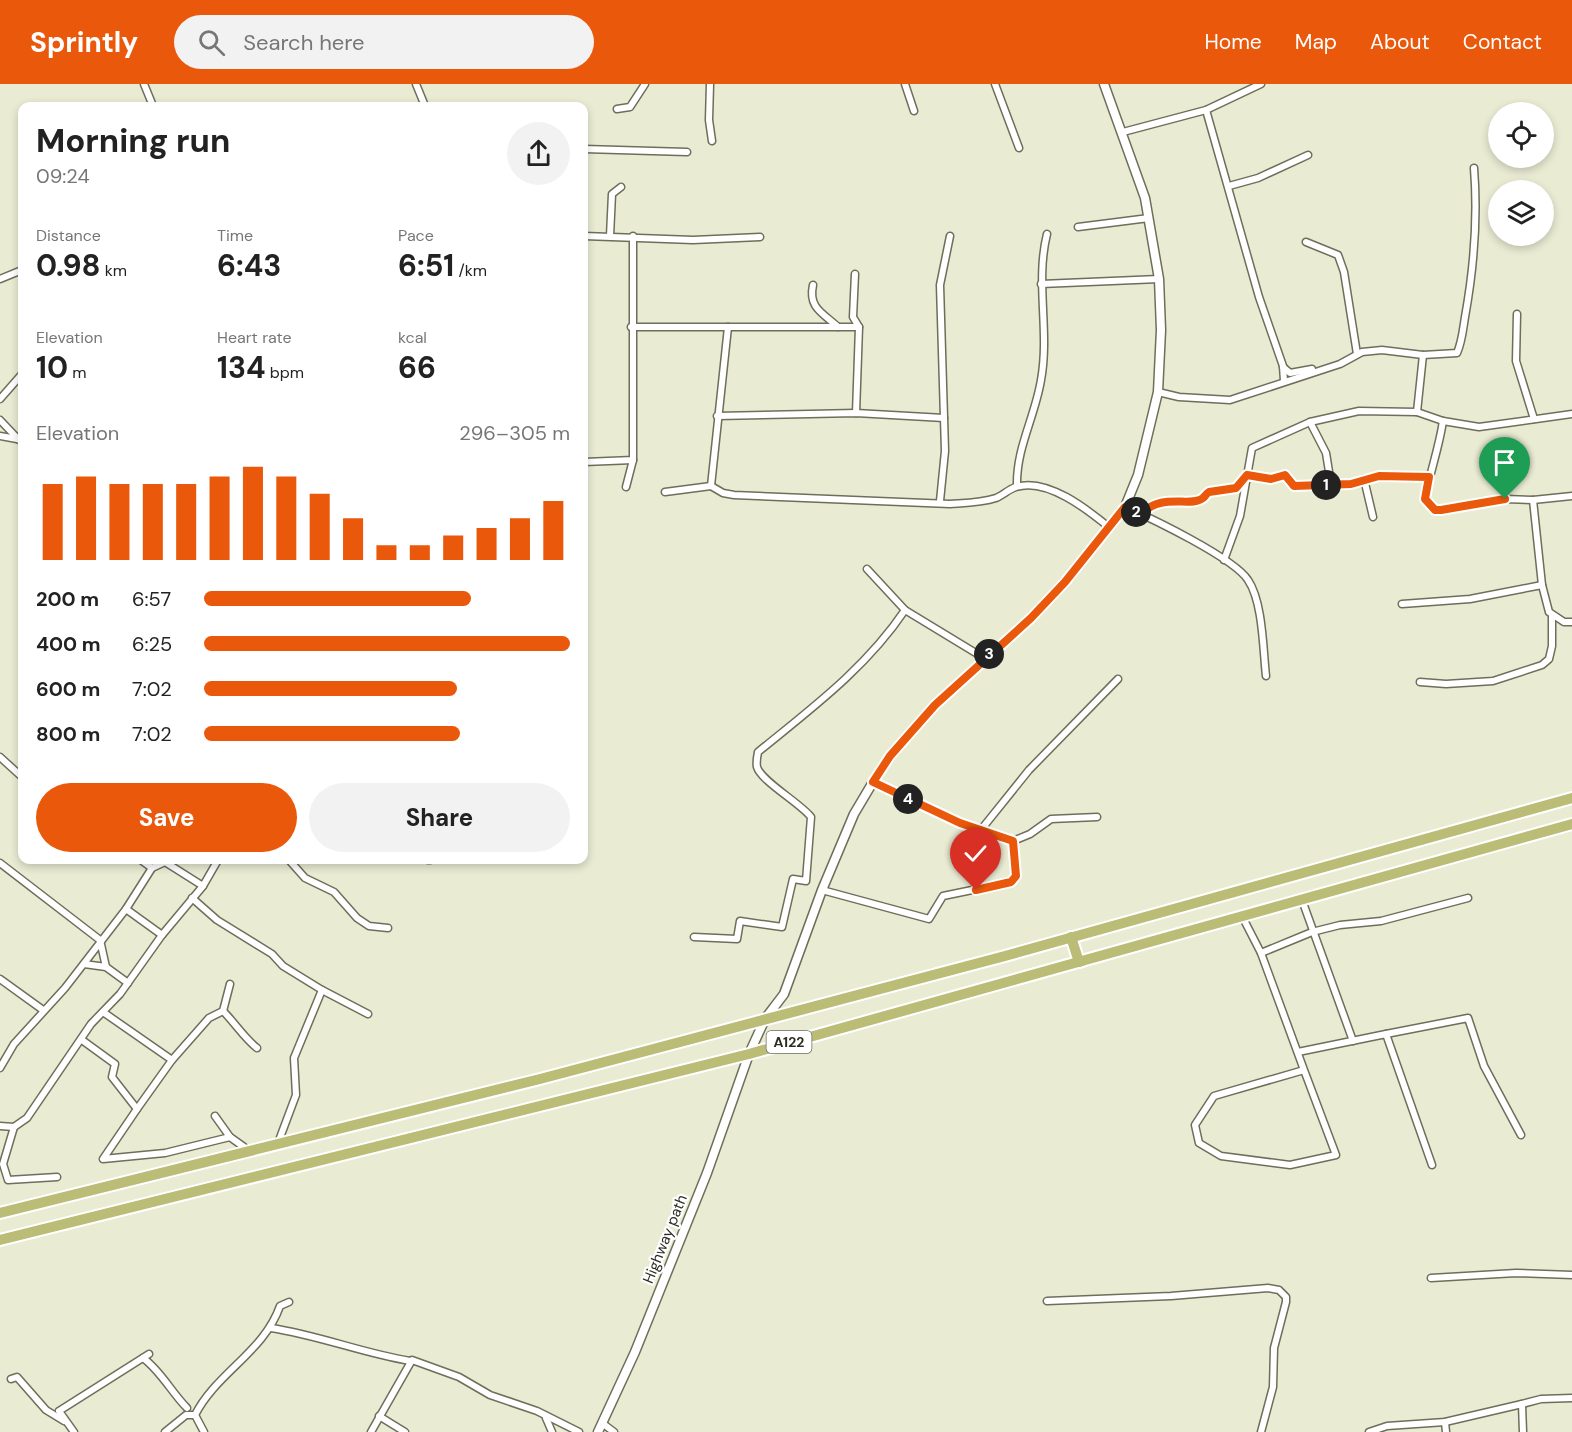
<!DOCTYPE html>
<meta charset="utf-8">
<style>
body{margin:0;font-family:"DM Sans",sans-serif;background:#f2f2f2;color:#222;height:100vh;display:flex;flex-direction:column;font-size:22px;white-space:nowrap}
*{box-sizing:border-box;margin:0}
p{font-size:20px;color:#767676}
.icon{flex:none;width:33px;height:33px;fill:none;stroke:currentColor;stroke-width:2;stroke-linecap:round;stroke-linejoin:round}
.map{position:relative;flex:1;overflow:hidden}
.drawer{position:absolute;left:18px;top:18px;width:570px;height:762px;display:flex;flex-direction:column;background:#fff;border-radius:12px;box-shadow:0 3px 9px #0003}
.drawer>*{flex:none}
.buttons{position:absolute;left:1488px;top:18px;display:grid;gap:12px}
.buttons a{display:grid;place-items:center;width:66px;height:66px;border-radius:50%;background:#fff;box-shadow:0 3px 9px #0003;font-size:30px}
.pin{position:absolute;display:grid;place-items:center;width:51px;height:51px;color:#fff;margin:-62px -26px;border-radius:50% 50% 50% 0;rotate:-45deg;box-shadow:0 0 6px #0007}
.pin .icon{rotate:45deg}
.km{position:absolute;width:30px;height:30px;margin:-15px;border-radius:50%;background:#222;color:#fff;font-size:16px;line-height:30px;text-align:center}
.round{display:grid;place-items:center;flex:none;width:63px;height:63px;border-radius:32px;background:#f2f2f2}
.head{display:flex;align-items:center;justify-content:space-between;height:102px;padding:0 18px}
h1{font-size:33px;font-weight:700;line-height:45px}
.metrics{display:grid;grid-template-columns:repeat(3,1fr);gap:9px;height:102px;padding:6px 18px}
.metrics div{display:grid;align-content:center}
.metrics b{font-size:30px;font-weight:700}
.metrics small{font-size:16px;font-weight:400}
.metrics p{font-size:16px}
.chart{height:168px;padding:12px 18px}
.chart p{display:flex;justify-content:space-between}
.chart svg{width:100%;height:108px;margin-top:6px;stroke:#ea580c;stroke-width:6}
.action{display:flex;gap:12px;margin-top:auto;padding:12px 18px}
.action a{flex:1;height:69px;border-radius:36px;background:#ea580c;color:#fff;font-size:24px;font-weight:700;line-height:69px;text-align:center}
.action a+a{background:#f2f2f2;color:#222}
ul{padding:0 18px;list-style:none;font-size:20px}
li{display:grid;grid-template-columns:96px 72px 1fr;align-items:center;height:45px}
li i{height:15px;border-radius:8px;background:#ea580c}
header{display:flex;align-items:center;gap:36px;box-sizing:border-box;height:84px;padding:0 30px;background:#ea580c;color:#fff}
header strong{font-size:28px}
nav{display:flex;gap:33px;margin-inline-start:auto;font-size:21px}
.search{width:420px;height:54px;background:#f2f2f2;display:flex;align-items:center;gap:15px;box-sizing:border-box;padding:0 21px;border-radius:33px;color:#767676;font-size:22px}
.map>svg:first-child{display:block}
.lines{fill:none;stroke-linecap:round;stroke-linejoin:round}
.street-casing{stroke:#6e6e5a;stroke-width:9}
.secondary-casing{stroke:#6e6e5a;stroke-width:11}
.highway-casing{stroke:#fff;stroke-width:14}
.street{stroke:#fff;stroke-width:6}
.secondary{stroke:#fff;stroke-width:8}
.highway{stroke:#bbbc76;stroke-width:10}
.route-casing{stroke:#fff;stroke-width:12}
.route{stroke:#ea580c;stroke-width:8}
.labels{text-anchor:middle;dominant-baseline:central;stroke-width:4.5;stroke-linejoin:round;paint-order:stroke}
.shield{fill:#fff;stroke:#6c6c66;stroke-width:1.5}
.shield-label{font-size:14px;font-weight:bold;fill:#2d2d24}
.street-label{font-size:15px;fill:#2d2d24;stroke:#fff}
</style>
<header>
<strong>Sprintly</strong>
<div class="search"><svg class="icon" aria-label="search" viewBox="0 0 24 24"><circle cx="10" cy="10" r="6"/><path d="M15 15l6 6"/></svg>Search here</div>
<nav><a>Home</a><a>Map</a><a>About</a><a>Contact</a></nav>
</header>
<div class="map">
<svg width="1572" height="1348" viewBox="0 0 1572 1348">
<rect width="100%" height="100%" fill="#e9ebd3"/>
<g class="lines">
<defs>
<g id="street">
<polyline points="144,0 153,22"/>
<polyline points="416,0 425,22"/>
<polyline points="710,0 709,36 712,57"/>
<polyline points="905,0 914,27"/>
<polyline points="995,0 1019,64"/>
<polyline points="1261,0 1206,26 1259,213 1283,282 1284,297"/>
<polyline points="617,25 630,23 645,0"/>
<polyline points="1123,48 1206,26"/>
<polyline points="584,65 687,68"/>
<polyline points="1229,102 1258,94 1308,71"/>
<polyline points="1078,143 1149,134"/>
<polyline points="584,152 693,156 760,153"/>
<polyline points="610,152 612,110 621,103"/>
<polyline points="1306,158 1338,171 1344,188 1357,270"/>
<polyline points="855,190 853,233 859,243 856,329"/>
<polyline points="0,195 22,186"/>
<polyline points="1041,200 1159,195"/>
<path d="M813 201C808 224 823 229 838 243"/>
<polyline points="1517,230 1516,277 1534,335"/>
<polyline points="631,243 859,243"/>
<polyline points="1283,283 1290,289 1312,285"/>
<path d="M1158 308 1179 313 1230 316 1340 280 1362 268 1382 266 1423 271 1457 269C1462 258 1463 245 1465 233 1474 183 1478 134 1474 84"/>
<polyline points="0,315 22,290"/>
<polyline points="1417,328 1423,271"/>
<polyline points="717,332 856,329 944,334"/>
<polyline points="0,336 19,356"/>
<path d="M1443 337C1439 364 1430 388 1425 415L1435 426 1505 415 1533 416 1572 412"/>
<polyline points="1310,338 1326,369 1331,400"/>
<polyline points="0,352 17,355"/>
<polyline points="584,378 633,376 633,152"/>
<polyline points="1364,395 1373,433"/>
<polyline points="711,402 728,243"/>
<path d="M1017 402C1016 364 1035 333 1041 296 1050 247 1035 198 1047 150"/>
<polyline points="626,403 633,376"/>
<path d="M665 408 711 402 723 409 734 411 950 420C965 419 981 419 996 414 1003 411 1009 405 1016 403 1047 393 1088 426 1110 444"/>
<polyline points="1533,416 1542,501 1549,528 1564,538 1572,538"/>
<polyline points="940,417 945,367 940,201 950,152"/>
<path d="M1125 423C1151 434 1234 474 1248 496 1263 518 1263 566 1266 592"/>
<path d="M1142 430C1161 408 1191 424 1203 414 1205 412 1207 409 1209 408L1236 404 1247 391 1271 395 1285 391 1294 402 1351 400 1379 392 1429 393"/>
<polyline points="1224,476 1240,432 1252,364 1310,338 1359,327 1417,328 1443,337 1479,343 1572,330"/>
<polyline points="867,485 905,526 984,574"/>
<polyline points="1402,520 1470,515 1542,501"/>
<polyline points="1420,598 1446,600 1493,597 1542,581 1549,575 1552,562 1552,531"/>
<polyline points="0,673 22,693"/>
<polyline points="873,698 960,739 1013,757 1030,750 1051,735 1097,733"/>
<polyline points="980,747 1029,686 1118,595"/>
<polyline points="141,776 152,784"/>
<polyline points="289,776 305,794 334,808 357,834 369,842 388,844"/>
<polyline points="428,776 430,776"/>
<polyline points="0,779 100,856 106,883"/>
<polyline points="822,806 929,835 943,812 1011,798 1016,792 1013,757"/>
<polyline points="192,814 217,836 272,870 283,882 322,906 294,974 296,1011 278,1059"/>
<polyline points="1302,816 1353,957"/>
<polyline points="126,825 162,851"/>
<polyline points="1243,834 1261,869 1312,848 1340,841 1381,837 1468,814"/>
<path d="M694 853 737 855 740 837 782 843 793 795 806 797 811 733C800 719 761 697 757 683 756 678 757 673 758 668 812 624 866 584 905 526"/>
<polyline points="1261,869 1304,986 1214,1012 1195,1041 1199,1059 1221,1072 1290,1081 1336,1071 1304,986"/>
<polyline points="84,880 106,883 128,899"/>
<polyline points="0,895 43,926"/>
<polyline points="322,906 368,930"/>
<path d="M223 927C235 939 244 954 257 964"/>
<polyline points="1386,950 1468,934 1484,982 1521,1051"/>
<polyline points="82,956 115,980 112,993 137,1025 172,976 103,928"/>
<polyline points="1298,968 1386,950 1432,1081"/>
<polyline points="172,976 209,934 223,927 230,900"/>
<polyline points="0,984 14,960 65,904 126,825 152,784 165,778 203,802"/>
<polyline points="137,1025 103,1075 165,1069 230,1053 244,1063 244,1069"/>
<polyline points="215,1032 230,1053"/>
<polyline points="0,1042 14,1043 27,1034 91,940 120,910 162,851 203,802 218,776"/>
<polyline points="14,1043 3,1080 8,1096 57,1093"/>
<polyline points="1431,1194 1516,1189 1572,1191"/>
<polyline points="1047,1217 1171,1212 1268,1204 1279,1206 1286,1213 1286,1218 1274,1264 1273,1303 1261,1348"/>
<path d="M271 1244C318 1251 362 1269 410 1277"/>
<path d="M143 1274C161 1287 171 1308 187 1324"/>
<polyline points="11,1295 17,1293 46,1326 64,1337"/>
<polyline points="1522,1320 1541,1315 1572,1314"/>
<path d="M195 1331C216 1289 264 1268 280 1222L289 1218"/>
<polyline points="379,1332 405,1348"/>
<polyline points="546,1334 552,1348"/>
<polyline points="1445,1338 1446,1348"/>
<polyline points="602,1339 614,1348"/>
<polyline points="74,1348 59,1327 149,1270"/>
<polyline points="165,1348 186,1331 195,1331 204,1348"/>
<polyline points="371,1348 412,1276 459,1293 490,1311 537,1327 579,1348"/>
<polyline points="1369,1348 1387,1342 1445,1338 1522,1320 1523,1348"/>
</g>
<polyline id="secondary" points="598,1348 635,1268 707,1089 749,970 765,935 784,910 822,806 854,730 873,698 890,672 935,621 1031,534 1065,498 1125,423 1138,391 1158,308 1161,246 1159,195 1145,114 1104,0"/>
<g id="highway">
<polyline points="1071,853 1079,878 1082,877"/>
<polyline points="0,1129 540,995 1005,872 1572,714"/>
<polyline points="0,1156 749,970 1572,740"/>
</g>
</defs>
<use href="#street" class="street-casing"/>
<use href="#secondary" class="secondary-casing"/>
<use href="#highway" class="highway-casing"/>
<use href="#street" class="street"/>
<use href="#secondary" class="secondary"/>
<use href="#highway" class="highway"/>
</g>
<g class="lines">
<defs>
<path id="route" d="M976 806 1011 798 1016 792 1013 757 960 739 873 698 890 672 935 621 1031 534 1065 498 1125 423 1142 430C1161 408 1191 424 1203 414 1205 412 1207 409 1209 408L1236 404 1247 391 1271 395 1285 391 1294 402 1351 400 1379 392 1429 393 1425 415 1435 426H1441L1505 415"/>
</defs>
<use href="#route" class="route-casing"/>
<use href="#route" class="route"/>
</g>
<g class="labels">
<rect class="shield" x="766.5" y="947" width="45" height="22" rx="4.5"/>
<g class="shield-label">
<text x="789" y="958">A122</text>
</g>
<g class="street-label">
<text transform="translate(665 1155) rotate(-68)">Highway path</text>
</g>
</g>
</svg>
<div class="buttons">
<a><svg class="icon" aria-label="locate" viewBox="0 0 24 24"><circle cx="12" cy="12" r="6"/><path d="M12 2v4M12 18v4M2 12h4M18 12h4"/></svg></a>
<a><svg class="icon" aria-label="layers" viewBox="0 0 24 24"><path d="M12 4l9 5-9 5-9-5zM3 14l9 5 9-5"/></svg></a>
</div>
<div class="pin" style="left:1505px;top:415px;background:#1e9e55"><svg class="icon" aria-label="arrive" viewBox="0 0 24 24"><path d="M6 21V4h12l-3 4 3 4H6"/></svg></div>
<div class="pin" style="left:976px;top:806px;background:#d93025"><svg class="icon" aria-label="check" viewBox="0 0 24 24"><path d="M5 12l5 5 9-10"/></svg></div>
<b class="km" style="left:1326px;top:401px">1</b>
<b class="km" style="left:1136px;top:428px">2</b>
<b class="km" style="left:989px;top:570px">3</b>
<b class="km" style="left:908px;top:715px">4</b>
<section class="drawer">
<div class="head"><div><h1>Morning run</h1><p>09:24</p></div><a class="round"><svg class="icon" aria-label="share" viewBox="0 0 24 24"><path d="M12 15V3M7 8l5-5 5 5M5 13v7h14v-7"/></svg></a></div>
<div class="metrics">
<div><p>Distance</p><b>0.98<small> km</small></b></div>
<div><p>Time</p><b>6:43</b></div>
<div><p>Pace</p><b>6:51<small> /km</small></b></div>
</div>
<div class="metrics">
<div><p>Elevation</p><b>10<small> m</small></b></div>
<div><p>Heart rate</p><b>134<small> bpm</small></b></div>
<div><p>kcal</p><b>66</b></div>
</div>
<div class="chart"><p><span>Elevation</span>296–305 m</p>
<svg viewBox="0 0 160 44" preserveAspectRatio="none"><path d="M5 44V13M15 44V10M25 44V13M35 44V13M45 44V13M55 44V10M65 44V6M75 44V10M85 44V17M95 44V27M105 44V38M115 44V38M125 44V34M135 44V31M145 44V27M155 44V20"/></svg>
</div>
<ul>
<li><b>200 m</b>6:57<i style="width:73%"></i></li>
<li><b>400 m</b>6:25<i style="width:100%"></i></li>
<li><b>600 m</b>7:02<i style="width:69%"></i></li>
<li><b>800 m</b>7:02<i style="width:70%"></i></li>
</ul>
<div class="action"><a>Save</a><a>Share</a></div>
</section>
</div>
